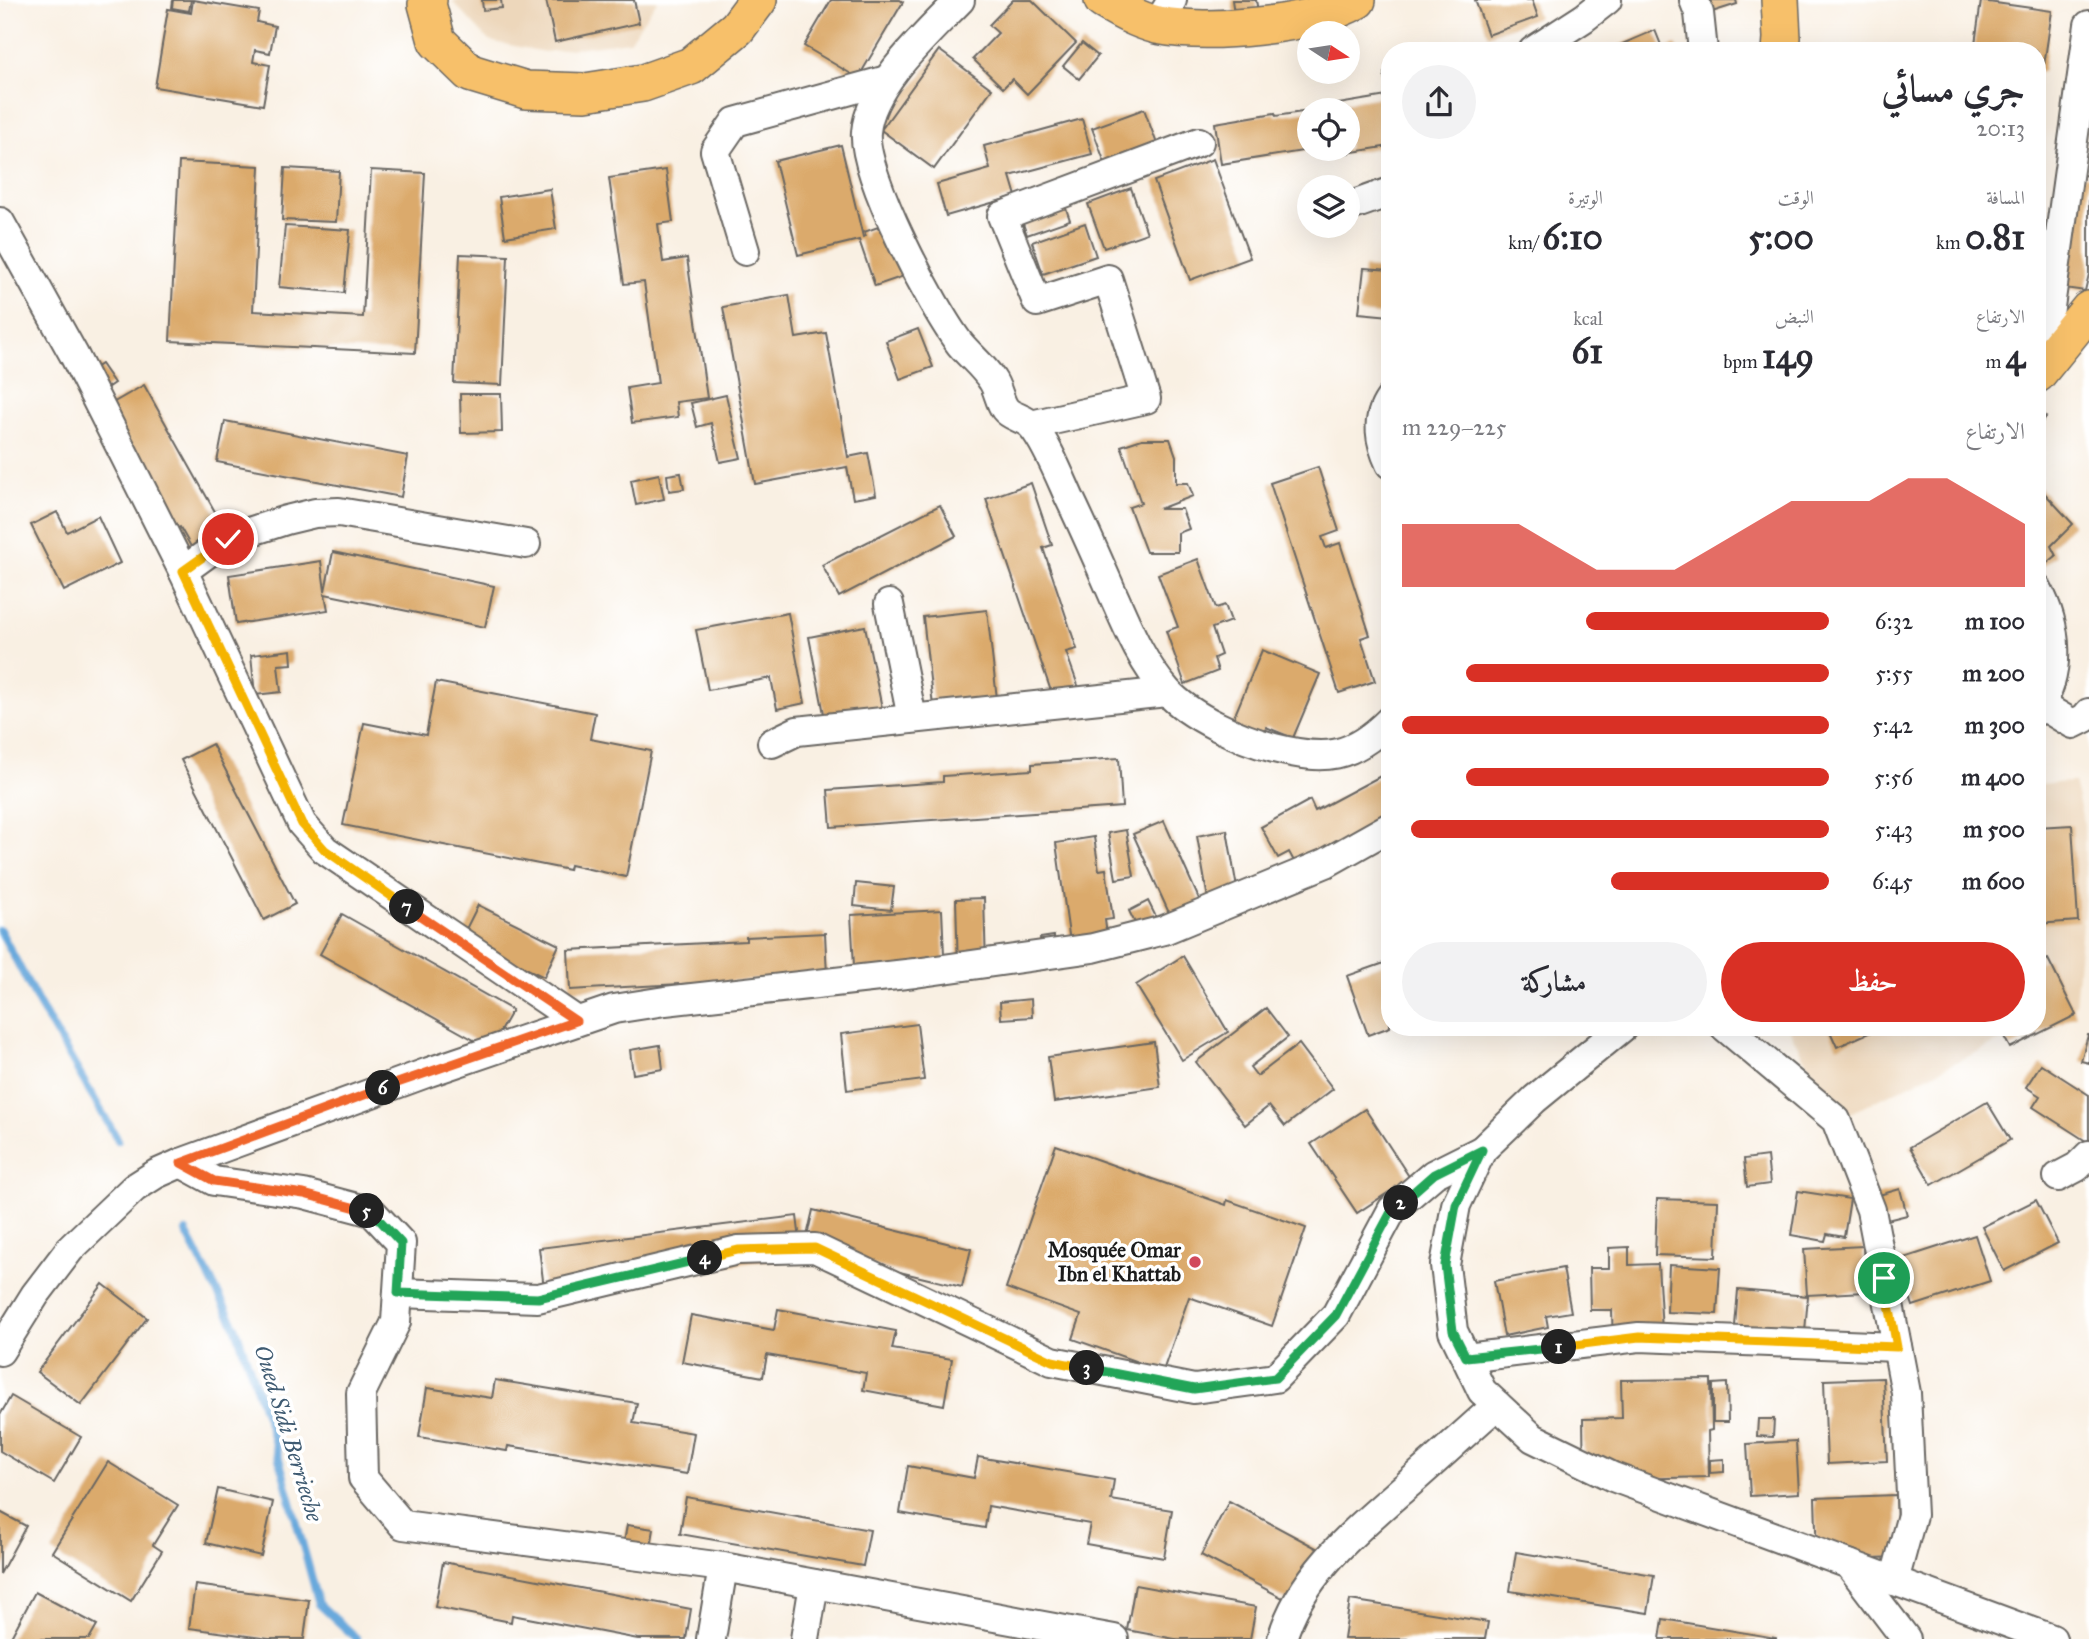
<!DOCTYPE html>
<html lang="ar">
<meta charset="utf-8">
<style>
body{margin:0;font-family:"IM FELL Great Primer",Amiri,serif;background:#f2f2f3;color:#2b2b33;direction:rtl;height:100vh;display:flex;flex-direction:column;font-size:26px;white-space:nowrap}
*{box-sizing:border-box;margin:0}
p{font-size:23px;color:#7c7c81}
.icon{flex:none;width:38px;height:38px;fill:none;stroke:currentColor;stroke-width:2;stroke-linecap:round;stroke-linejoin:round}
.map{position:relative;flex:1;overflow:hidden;direction:ltr}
.sheet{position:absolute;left:1381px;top:42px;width:665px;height:994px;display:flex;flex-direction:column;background:#fff;border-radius:28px;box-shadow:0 7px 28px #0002;direction:rtl}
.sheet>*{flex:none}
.needle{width:46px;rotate:102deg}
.controls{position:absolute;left:1297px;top:21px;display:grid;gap:14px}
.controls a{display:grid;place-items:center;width:63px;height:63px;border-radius:50%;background:#fff;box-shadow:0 7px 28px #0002;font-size:35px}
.pin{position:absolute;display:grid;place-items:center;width:60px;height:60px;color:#fff;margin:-30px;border:4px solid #fff;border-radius:50%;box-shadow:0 2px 7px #0007}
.km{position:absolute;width:35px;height:35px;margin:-18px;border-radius:50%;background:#222;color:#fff;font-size:19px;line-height:35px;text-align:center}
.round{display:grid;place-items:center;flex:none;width:74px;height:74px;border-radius:37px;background:#f2f2f3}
.headline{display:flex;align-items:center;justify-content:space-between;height:119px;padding:0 21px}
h1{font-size:38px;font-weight:800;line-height:52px}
.stats{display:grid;grid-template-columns:repeat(3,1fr);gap:10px;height:119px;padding:7px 21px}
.stats div{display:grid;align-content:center}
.stats b{font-size:35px;font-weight:800}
.stats small{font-size:19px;font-weight:400}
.stats p{font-size:19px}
.chart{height:196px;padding:14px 21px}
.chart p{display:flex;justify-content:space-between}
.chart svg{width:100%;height:126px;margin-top:7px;fill:#d93025;opacity:.7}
.primary-button{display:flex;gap:14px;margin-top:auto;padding:14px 21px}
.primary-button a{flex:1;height:80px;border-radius:42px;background:#d93025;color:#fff;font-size:28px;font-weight:800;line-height:80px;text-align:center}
.primary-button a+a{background:#f2f2f3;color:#2b2b33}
ul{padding:0 21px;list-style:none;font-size:23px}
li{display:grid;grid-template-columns:112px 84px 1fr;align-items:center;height:52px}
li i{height:18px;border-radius:9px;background:#d93025}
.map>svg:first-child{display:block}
.built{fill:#edd7bb}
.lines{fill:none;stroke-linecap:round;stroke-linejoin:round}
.stream{stroke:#69a9dc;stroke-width:8}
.building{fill:#dbaa6c}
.minor-casing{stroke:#696662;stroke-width:32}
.major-casing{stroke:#696662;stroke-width:40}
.minor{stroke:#fff;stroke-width:28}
.major{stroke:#f7c06b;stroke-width:37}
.split-1-casing{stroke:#fff;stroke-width:14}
.split-2-casing{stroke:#fff;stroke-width:14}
.split-3-casing{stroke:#fff;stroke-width:14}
.split-4-casing{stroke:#fff;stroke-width:14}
.split-5-casing{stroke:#fff;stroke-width:14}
.split-6-casing{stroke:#fff;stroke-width:14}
.split-7-casing{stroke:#fff;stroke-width:14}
.split-8-casing{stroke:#fff;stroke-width:14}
.split-1{stroke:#f5b400;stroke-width:9}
.split-2{stroke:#22a559;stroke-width:9}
.split-3{stroke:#22a559;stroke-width:9}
.split-4{stroke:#f5b400;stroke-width:9}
.split-5{stroke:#22a559;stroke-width:9}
.split-6{stroke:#f0652b;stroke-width:9}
.split-7{stroke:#f0652b;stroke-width:9}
.split-8{stroke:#f5b400;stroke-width:9}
.poi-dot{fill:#d1495b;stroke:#fff;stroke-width:2.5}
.labels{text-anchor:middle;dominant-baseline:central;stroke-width:7;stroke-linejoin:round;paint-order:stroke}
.poi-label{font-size:21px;font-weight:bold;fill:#1c1c1c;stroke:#fff;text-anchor:end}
.water-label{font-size:23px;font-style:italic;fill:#3f5b72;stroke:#fff}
</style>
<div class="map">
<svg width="2089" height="1639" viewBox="0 0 2089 1639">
<rect width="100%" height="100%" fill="#fff"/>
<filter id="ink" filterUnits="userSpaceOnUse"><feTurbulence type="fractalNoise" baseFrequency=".0143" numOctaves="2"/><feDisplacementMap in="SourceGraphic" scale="14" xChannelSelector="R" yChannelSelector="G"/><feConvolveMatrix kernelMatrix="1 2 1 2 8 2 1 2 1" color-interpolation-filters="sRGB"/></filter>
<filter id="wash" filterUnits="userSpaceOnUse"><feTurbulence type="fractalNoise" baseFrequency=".00686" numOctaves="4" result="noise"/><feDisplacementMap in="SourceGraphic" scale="28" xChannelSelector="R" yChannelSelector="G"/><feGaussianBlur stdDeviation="1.57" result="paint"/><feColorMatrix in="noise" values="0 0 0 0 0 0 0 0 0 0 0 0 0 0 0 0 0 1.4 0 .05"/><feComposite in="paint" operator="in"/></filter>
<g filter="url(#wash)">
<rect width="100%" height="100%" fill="#f9f0e3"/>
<g class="built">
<polygon points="454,0 658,0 629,41 545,52 489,41 453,2"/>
<polygon points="2074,782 2084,824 2085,892 2075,1005 2037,1023 2037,784"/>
<polygon points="1788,1027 2029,1027 1836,1120"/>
</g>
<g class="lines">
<g class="stream">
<polyline points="0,930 39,1004 118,1140"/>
<polyline points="186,1232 235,1326 272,1433 319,1604 357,1639"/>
</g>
</g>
<g id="blocks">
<g class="building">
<polygon points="173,0 191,0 189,11 172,8"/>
<polygon points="193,0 259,11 257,22 275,26 270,53 255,50 253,62 270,65 263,105 155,87 168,9 191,13"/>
<polygon points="482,0 501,0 502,8 483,10"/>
<polygon points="546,0 634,0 639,23 555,42"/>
<polygon points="831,0 900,0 903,2 858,78 804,46"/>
<polygon points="1013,0 1032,0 1076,43 1027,94 1012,79 1003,88 973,59 998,33 989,25"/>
<polygon points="1232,0 1256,0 1259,17 1235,20"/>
<polygon points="1475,0 1532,0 1538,17 1488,35"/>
<polygon points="1708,0 1736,0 1737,4 1712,12"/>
<polygon points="1981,1 2052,11 2043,72 2037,71 2037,51 1974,51"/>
<polygon points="1655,30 1663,50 1676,45 1679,51 1606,51"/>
<polygon points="1082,43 1098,56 1079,79 1063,66"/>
<polygon points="939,50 992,89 934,169 881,130"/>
<polygon points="1390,72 1390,127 1387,127 1390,146 1334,155 1334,149 1348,149 1348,110 1322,110 1321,109 1332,107 1332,105 1387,96 1384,73"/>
<polygon points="1144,109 1157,144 1105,163 1092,128"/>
<polygon points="1309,111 1309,150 1221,164 1215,123 1275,113 1276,116"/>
<polygon points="1082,119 1092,154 1010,176 1016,196 946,216 937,184 990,169 984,146"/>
<polygon points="841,145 863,237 866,236 864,232 892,222 910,274 875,286 859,240 798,255 775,161"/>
<polygon points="1213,159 1250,258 1190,280 1154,181"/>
<polygon points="179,162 260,166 253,311 363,317 371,170 425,173 415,353 170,341"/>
<polygon points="285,168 339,171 336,222 282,220"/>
<polygon points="666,170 673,222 658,224 663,262 687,258 707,398 676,402 678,417 632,423 627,388 658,383 644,282 624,284 609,178"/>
<polygon points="2083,175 2089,176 2089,274 2085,291 2064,288"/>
<polygon points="1131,188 1147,233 1104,248 1088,204"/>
<polygon points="550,189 556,229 505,237 499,197"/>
<polygon points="1064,203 1070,220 1027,235 1021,218"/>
<polygon points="1085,223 1096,256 1043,274 1032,242"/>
<polygon points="285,226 350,230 344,293 279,287"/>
<polygon points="460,254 508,256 502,385 454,383"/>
<polygon points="1364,268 1390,270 1390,316 1359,313"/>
<polygon points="789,295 796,338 826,333 848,457 868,453 876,495 853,499 847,467 755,484 723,307"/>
<polygon points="918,329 933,367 900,379 886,341"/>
<polygon points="101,364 114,383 95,396 82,377"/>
<polygon points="144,385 232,542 199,561 180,527 164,536 97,412"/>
<polygon points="460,394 501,394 502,432 461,433"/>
<polygon points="726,395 741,458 720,462 711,423 697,427 691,403"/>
<polygon points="2037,409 2046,417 2037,428"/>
<polygon points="225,421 408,456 401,497 217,462"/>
<polygon points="1142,439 1170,439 1176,456 1176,483 1188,483 1193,496 1159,509 1182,509 1189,529 1178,533 1178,552 1146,552 1129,507 1141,503 1121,446"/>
<polygon points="1318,467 1339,531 1322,537 1326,548 1340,543 1370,635 1361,638 1375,681 1339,693 1270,483"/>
<polygon points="681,473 684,489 669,491 667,475"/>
<polygon points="659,474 664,499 636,505 631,480"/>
<polygon points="1031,483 1052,545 1043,548 1077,649 1066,652 1081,694 1055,703 986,499"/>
<polygon points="2037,485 2073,524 2051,546 2056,556 2037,571"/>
<polygon points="940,505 956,536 839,597 822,565"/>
<polygon points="57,512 67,532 98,516 120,563 64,591 31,525"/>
<polygon points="333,552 494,586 485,627 325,594 328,610 236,624 229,575 321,561 325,591"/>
<polygon points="1198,559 1216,608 1225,605 1231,621 1212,628 1221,655 1214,658 1218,671 1185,684 1166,631 1178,627 1158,574"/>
<polygon points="987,610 997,699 933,706 923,617"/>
<polygon points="788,613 805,703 777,709 771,678 708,690 696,630"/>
<polygon points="865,626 883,713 826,724 809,637"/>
<polygon points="291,650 292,664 278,665 281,692 255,695 251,655"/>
<polygon points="1262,650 1320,674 1293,738 1266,727 1260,741 1229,729"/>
<polygon points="436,682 595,713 590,739 651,751 626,877 570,865 569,870 343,825 364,723 426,735"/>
<polygon points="212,744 295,904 264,920 181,760"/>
<polygon points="1119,758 1122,807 831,827 828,790 943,782 943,776 1032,770 1032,764"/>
<polygon points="1390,771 1390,831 1300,872 1289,852 1278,858 1261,827 1310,800 1315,811"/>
<polygon points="1164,821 1204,910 1174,924 1133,834"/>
<polygon points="2072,825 2078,921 2037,924 2037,827"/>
<polygon points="1126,830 1134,876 1116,879 1108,833"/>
<polygon points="1227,830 1238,894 1208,899 1197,836"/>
<polygon points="1094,837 1099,870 1106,869 1113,919 1105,920 1108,943 1071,949 1056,843"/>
<polygon points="856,883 894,887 891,910 854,906"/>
<polygon points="984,898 986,966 958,969 956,899"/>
<polygon points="1148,901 1159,923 1140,933 1129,911"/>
<polygon points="478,905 559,945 544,977 462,937"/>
<polygon points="942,910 945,977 855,982 851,915"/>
<polygon points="342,914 512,1010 490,1049 320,954"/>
<polygon points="825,933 827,976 570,990 568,950 746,941 746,937"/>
<polygon points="1054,936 1056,952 1042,954 1040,938"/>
<polygon points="1183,956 1228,1032 1182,1060 1136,985"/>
<polygon points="2048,959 2076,1015 2010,1048 1999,1027 2037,1027 2037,964"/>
<polygon points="1390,961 1390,1027 1368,1035 1347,976"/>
<polygon points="1031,999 1032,1017 1001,1019 1000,1002"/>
<polygon points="1266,1008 1288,1037 1250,1067 1257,1076 1299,1044 1333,1089 1285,1126 1269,1106 1245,1125 1196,1062"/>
<polygon points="917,1024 924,1080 847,1090 841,1034"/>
<polygon points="1828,1027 1882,1027 1837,1047"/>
<polygon points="2088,1035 2089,1035 2089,1063 2081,1061"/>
<polygon points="1154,1042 1160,1087 1054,1102 1048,1057"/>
<polygon points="660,1045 663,1069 633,1074 630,1050"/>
<polygon points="2041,1064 2089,1095 2089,1143 2033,1107 2040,1096 2026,1087"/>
<polygon points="1987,1102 2010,1140 1932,1185 1910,1147"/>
<polygon points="1365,1109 1410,1178 1357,1213 1311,1144"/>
<polygon points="1056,1145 1226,1205 1227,1200 1306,1228 1272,1326 1189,1297 1163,1371 1073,1339 1081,1315 1006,1288"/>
<polygon points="1767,1156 1770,1184 1747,1187 1744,1159"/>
<polygon points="1900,1189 1907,1215 1879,1222 1872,1197"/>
<polygon points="1798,1191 1850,1199 1844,1237 1827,1234 1825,1241 1791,1235"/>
<polygon points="1657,1199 1718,1201 1716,1257 1655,1255"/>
<polygon points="2036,1200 2058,1243 2004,1271 1982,1227"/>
<polygon points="813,1210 971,1249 962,1287 804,1249"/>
<polygon points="797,1216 802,1256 544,1288 539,1248"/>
<polygon points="1975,1235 1990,1281 1913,1306 1898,1260"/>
<polygon points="1863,1246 1865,1292 1807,1295 1804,1249"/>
<polygon points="1629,1247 1629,1265 1658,1264 1663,1348 1613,1349 1612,1310 1590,1310 1589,1268 1609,1268 1609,1248"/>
<polygon points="1669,1265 1720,1268 1717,1314 1667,1312"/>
<polygon points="1563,1268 1571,1312 1546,1316 1548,1327 1504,1336 1494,1281"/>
<polygon points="103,1284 147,1318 81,1405 37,1372"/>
<polygon points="1738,1290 1808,1296 1804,1343 1747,1338 1748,1327 1735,1326"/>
<polygon points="778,1309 896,1331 892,1349 952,1359 944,1405 863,1390 866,1373 767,1355 763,1377 682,1362 691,1315 774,1330"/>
<polygon points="1883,1378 1887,1461 1827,1464 1824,1380"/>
<polygon points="1711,1379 1712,1430 1708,1431 1709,1477 1584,1480 1583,1419 1622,1418 1621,1380"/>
<polygon points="495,1380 637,1403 633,1423 694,1433 687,1474 508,1446 507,1451 419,1437 427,1388 492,1398"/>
<polygon points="1727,1383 1728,1422 1713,1422 1713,1384"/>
<polygon points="11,1396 81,1437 54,1483 0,1451 0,1415"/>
<polygon points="1758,1419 1774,1419 1773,1437 1757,1436"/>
<polygon points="1796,1441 1799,1493 1750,1496 1747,1444"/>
<polygon points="978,1457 1114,1480 1111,1500 1172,1510 1164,1558 1086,1544 1090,1524 988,1506 985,1528 900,1513 908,1466 974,1478"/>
<polygon points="1724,1459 1724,1472 1710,1473 1710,1460"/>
<polygon points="108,1462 178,1505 153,1545 162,1551 131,1601 52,1552"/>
<polygon points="218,1489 273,1502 261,1556 206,1543"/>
<polygon points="1896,1495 1898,1557 1817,1560 1815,1498"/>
<polygon points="686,1497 870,1530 863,1566 680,1534"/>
<polygon points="1229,1501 1320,1550 1292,1603 1201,1555"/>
<polygon points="0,1512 26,1526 0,1574"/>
<polygon points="627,1525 654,1529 650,1552 623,1548"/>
<polygon points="1516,1552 1654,1575 1648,1613 1510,1591"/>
<polygon points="443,1562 691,1609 686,1639 638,1639 512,1615 511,1622 435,1607"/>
<polygon points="195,1585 309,1600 304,1639 269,1639 189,1628"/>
<polygon points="1135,1585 1256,1607 1250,1639 1175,1639 1127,1630"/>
<polygon points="35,1592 97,1625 89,1639 10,1639"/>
<polygon points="1350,1600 1488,1622 1485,1639 1344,1639"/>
<polygon points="1663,1619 1776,1638 1776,1639 1660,1639"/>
</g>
</g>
</g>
<g filter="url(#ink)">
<use href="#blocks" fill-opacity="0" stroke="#696662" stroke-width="2"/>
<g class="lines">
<defs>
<g id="minor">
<path d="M960 0C928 33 870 85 866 132 862 175 933 309 960 344 970 356 984 367 992 380 998 388 999 401 1005 409 1011 417 1025 418 1032 426 1046 442 1060 477 1069 497 1085 530 1100 565 1115 599 1129 631 1143 664 1167 691 1190 717 1240 739 1274 748 1325 761 1351 759 1390 720"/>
<polyline points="1694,0 1699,13 1703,51"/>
<polyline points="1157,25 1172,0"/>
<polyline points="1533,51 1584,18 1607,0"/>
<polyline points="1348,207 1390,192"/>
<polyline points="0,222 74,355 183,571 302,824 325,850 577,1021"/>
<polyline points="745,251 715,151 735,122 887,80"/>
<polyline points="2041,372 2089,25"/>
<path d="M1390 399C1375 420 1380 442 1390 464"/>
<polyline points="1031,425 1146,399 1108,279 1037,302 1002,216 1199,142"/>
<polyline points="183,571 227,539 286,520 315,513 339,512 526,544"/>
<path d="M2037 588C2058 626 2062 674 2037 711"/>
<polyline points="889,604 912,718"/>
<polyline points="2041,705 2073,724 2085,718 2089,713"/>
<polyline points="772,743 797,731 1167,692"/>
<polyline points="1623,1027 1535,1099 1482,1150 1456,1205 1445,1265 1453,1331 1482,1391 1533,1438 1613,1477 2052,1639"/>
<polyline points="1725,1027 1836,1120 1871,1210 1906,1393 1912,1515 1894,1581"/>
<polyline points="181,1163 214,1181 304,1194 372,1212 401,1243 396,1322 361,1393 363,1478 403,1525 723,1567 1114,1639"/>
<polyline points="2058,1177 2077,1167 2089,1155"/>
<polyline points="398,1293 538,1298 738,1250 815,1248 1052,1361 1194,1389 1275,1378 1336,1315 1392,1210 1434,1174 1482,1150"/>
<polyline points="0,1351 35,1295 70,1249 134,1188 156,1174 181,1163 429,1072 614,1009 665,1001 915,973 1093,948 1164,930 1326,863 1390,827"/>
<polyline points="1466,1358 1639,1337 1897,1347"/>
<polyline points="1849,1564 1906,1639"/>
<polyline points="711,1639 723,1567"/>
<polyline points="805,1639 814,1584"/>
<path d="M1282 1639C1300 1575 1357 1529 1405 1487 1436 1460 1466 1432 1497 1405"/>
</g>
<g id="major">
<polyline points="428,0 427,4 437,41 470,73 526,90 585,92 643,83 691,66 737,28 758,0"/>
<path d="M1103 0C1120 10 1137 20 1157 25 1208 35 1312 26 1357 0"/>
<polyline points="1780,0 1782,38 1781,51"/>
<polyline points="2037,374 2089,310"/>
</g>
</defs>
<use href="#minor" class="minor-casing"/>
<use href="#major" class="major-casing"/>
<use href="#minor" class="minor"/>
<use href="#major" class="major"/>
</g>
</g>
<g class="lines" filter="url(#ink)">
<defs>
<polyline id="split-1" points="1559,1347 1639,1337 1897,1347 1884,1278"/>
<polyline id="split-2" points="1401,1203 1434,1174 1482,1150 1456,1205 1445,1265 1453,1331 1466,1357 1559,1347"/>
<polyline id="split-3" points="1087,1368 1194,1389 1275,1378 1336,1315 1392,1210 1401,1203"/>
<polyline id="split-4" points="705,1258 738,1250 815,1248 1052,1361 1087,1368"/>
<polyline id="split-5" points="367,1211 372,1212 401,1243 398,1293 538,1298 705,1258"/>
<polyline id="split-6" points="367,1211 304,1194 214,1181 181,1163 383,1088"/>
<polyline id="split-7" points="383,1088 576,1021 407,907"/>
<polyline id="split-8" points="228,539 183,571 302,824 325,850 407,907"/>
</defs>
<use href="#split-1" class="split-1-casing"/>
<use href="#split-2" class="split-2-casing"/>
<use href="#split-3" class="split-3-casing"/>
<use href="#split-4" class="split-4-casing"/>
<use href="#split-5" class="split-5-casing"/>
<use href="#split-6" class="split-6-casing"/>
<use href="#split-7" class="split-7-casing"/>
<use href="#split-8" class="split-8-casing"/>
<use href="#split-1" class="split-1"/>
<use href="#split-2" class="split-2"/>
<use href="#split-3" class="split-3"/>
<use href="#split-4" class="split-4"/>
<use href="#split-5" class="split-5"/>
<use href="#split-6" class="split-6"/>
<use href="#split-7" class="split-7"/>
<use href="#split-8" class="split-8"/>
</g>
<circle class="poi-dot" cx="1195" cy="1262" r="7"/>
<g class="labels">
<g class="poi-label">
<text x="1181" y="1250">Mosquée Omar<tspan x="1181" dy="24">Ibn el Khattab</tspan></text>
</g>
<g class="water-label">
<text transform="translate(289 1433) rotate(73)">Oued Sidi Berrieche</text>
</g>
</g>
</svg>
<div class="controls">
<a><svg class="needle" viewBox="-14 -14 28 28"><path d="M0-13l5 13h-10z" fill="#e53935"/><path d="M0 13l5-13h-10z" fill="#7c7c81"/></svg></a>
<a><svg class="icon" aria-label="locate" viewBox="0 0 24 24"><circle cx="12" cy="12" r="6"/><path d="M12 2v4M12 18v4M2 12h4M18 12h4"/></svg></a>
<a><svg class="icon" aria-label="layers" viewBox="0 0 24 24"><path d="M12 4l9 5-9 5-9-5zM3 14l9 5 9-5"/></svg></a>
</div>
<div class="pin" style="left:1884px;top:1278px;background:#1e9e55"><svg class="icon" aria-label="arrive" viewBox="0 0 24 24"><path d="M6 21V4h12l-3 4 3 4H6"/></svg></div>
<div class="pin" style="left:228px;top:539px;background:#d93025"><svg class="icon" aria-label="check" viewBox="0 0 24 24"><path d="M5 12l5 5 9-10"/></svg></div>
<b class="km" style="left:1559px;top:1347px">1</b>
<b class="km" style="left:1401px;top:1203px">2</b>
<b class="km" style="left:1087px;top:1368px">3</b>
<b class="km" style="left:705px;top:1258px">4</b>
<b class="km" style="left:367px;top:1211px">5</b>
<b class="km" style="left:383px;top:1088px">6</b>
<b class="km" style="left:407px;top:907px">7</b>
<section class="sheet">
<div class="headline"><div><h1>جري مسائي</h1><p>20:13</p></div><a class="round"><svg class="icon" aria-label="share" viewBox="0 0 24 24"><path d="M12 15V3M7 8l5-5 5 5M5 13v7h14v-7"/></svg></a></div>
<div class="stats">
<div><p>المسافة</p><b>0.81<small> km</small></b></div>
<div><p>الوقت</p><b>5:00</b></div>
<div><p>الوتيرة</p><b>6:10<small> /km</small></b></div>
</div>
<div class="stats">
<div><p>الارتفاع</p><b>4<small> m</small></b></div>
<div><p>النبض</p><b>149<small> bpm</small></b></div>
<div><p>kcal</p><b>61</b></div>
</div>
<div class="chart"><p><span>الارتفاع</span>225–229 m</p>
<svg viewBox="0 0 160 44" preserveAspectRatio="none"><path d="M0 44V22L10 22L20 22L30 22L40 30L50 38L60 38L70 38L80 30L90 22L100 14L110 14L120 14L130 6L140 6L150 14L160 22V44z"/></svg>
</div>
<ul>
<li><b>100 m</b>6:32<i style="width:57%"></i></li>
<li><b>200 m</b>5:55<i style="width:85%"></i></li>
<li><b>300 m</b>5:42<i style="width:100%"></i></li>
<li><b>400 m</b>5:56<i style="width:85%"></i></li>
<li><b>500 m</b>5:43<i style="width:98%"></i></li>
<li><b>600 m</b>6:45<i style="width:51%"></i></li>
</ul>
<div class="primary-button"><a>حفظ</a><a>مشاركة</a></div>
</section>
</div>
